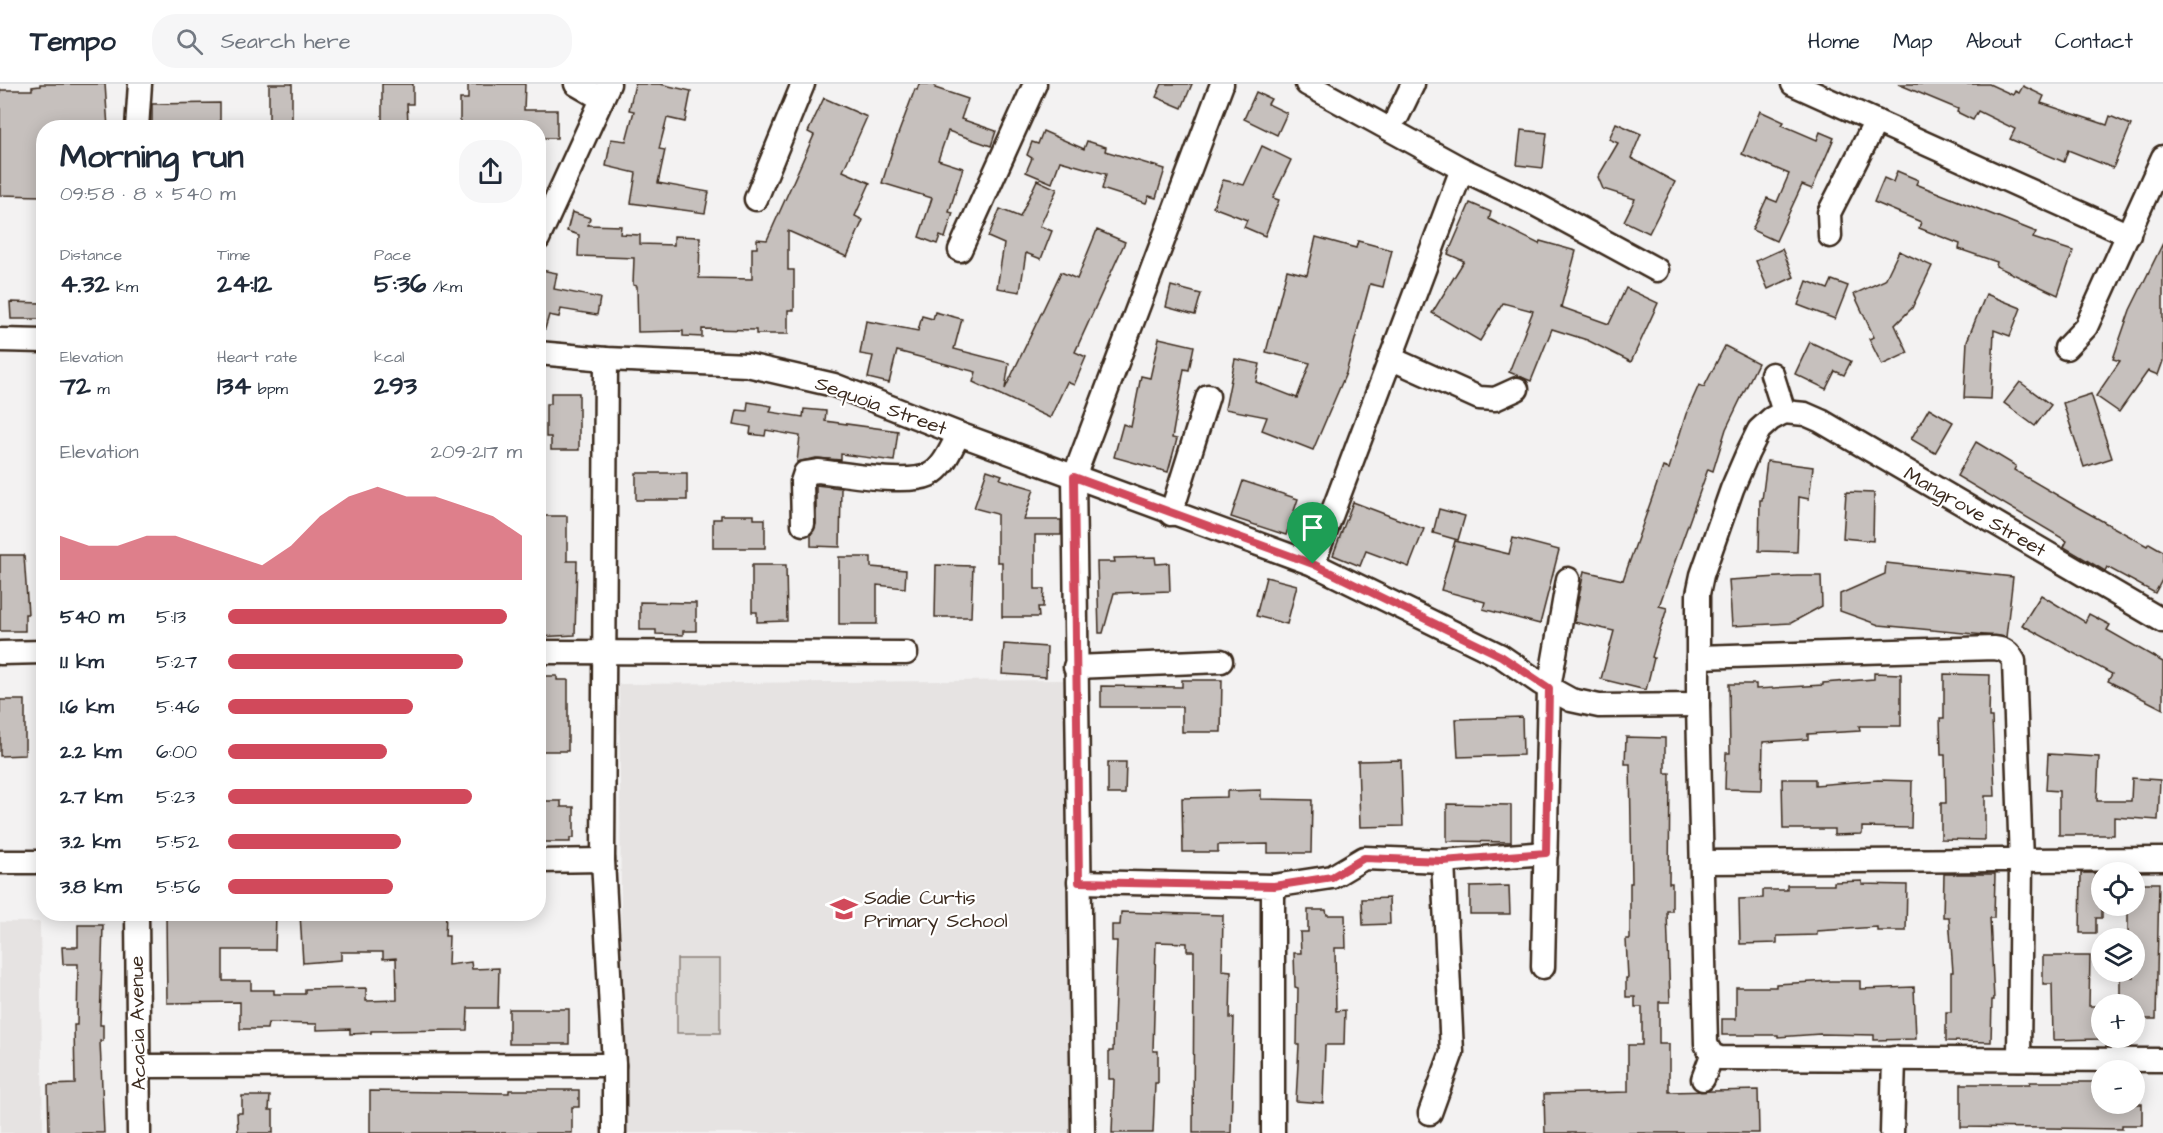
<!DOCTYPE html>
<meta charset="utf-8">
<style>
body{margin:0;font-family:"Architects Daughter",sans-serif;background:#f6f6f7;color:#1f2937;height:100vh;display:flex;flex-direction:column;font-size:22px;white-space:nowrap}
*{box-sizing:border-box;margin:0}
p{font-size:20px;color:#747a83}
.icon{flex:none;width:33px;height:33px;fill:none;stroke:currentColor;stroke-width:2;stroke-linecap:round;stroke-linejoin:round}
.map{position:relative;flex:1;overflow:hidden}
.sheet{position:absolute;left:36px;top:36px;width:510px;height:801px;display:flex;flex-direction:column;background:#fff;border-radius:24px;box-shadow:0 3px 15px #0003}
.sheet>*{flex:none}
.buttons{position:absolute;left:2091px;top:778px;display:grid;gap:12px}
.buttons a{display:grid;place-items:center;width:54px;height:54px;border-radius:50%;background:#fff;box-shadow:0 3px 15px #0003;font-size:30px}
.pin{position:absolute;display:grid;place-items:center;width:51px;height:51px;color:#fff;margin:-62px -26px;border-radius:50% 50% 50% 0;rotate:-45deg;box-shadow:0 0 6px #0007}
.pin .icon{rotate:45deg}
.round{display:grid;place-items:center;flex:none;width:63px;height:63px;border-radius:24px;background:#f6f6f7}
.head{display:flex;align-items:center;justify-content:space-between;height:102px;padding:0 24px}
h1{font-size:33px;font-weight:800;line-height:45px}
.metrics{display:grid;grid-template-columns:repeat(3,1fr);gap:9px;height:102px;padding:6px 24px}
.metrics div{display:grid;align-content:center}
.metrics b{font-size:26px;font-weight:800}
.metrics small{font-size:16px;font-weight:400}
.metrics p{font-size:16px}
.chart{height:168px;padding:12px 24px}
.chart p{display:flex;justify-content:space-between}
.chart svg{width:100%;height:108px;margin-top:6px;fill:#d1495b;opacity:.7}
ul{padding:0 24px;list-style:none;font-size:20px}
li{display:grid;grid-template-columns:96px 72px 1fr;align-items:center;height:45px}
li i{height:15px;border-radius:8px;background:#d1495b}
header{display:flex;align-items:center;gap:36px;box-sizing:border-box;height:84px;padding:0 30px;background:#fff;border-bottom:2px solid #e0e1e3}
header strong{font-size:28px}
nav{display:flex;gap:33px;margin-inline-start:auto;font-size:21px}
.search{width:420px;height:54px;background:#f6f6f7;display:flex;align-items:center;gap:15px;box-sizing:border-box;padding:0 21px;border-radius:24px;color:#747a83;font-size:22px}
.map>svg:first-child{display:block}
.built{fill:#e6e3e2}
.green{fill:#d8d5d2;stroke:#8a8078;stroke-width:1.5}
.building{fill:#c6c0bd;stroke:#3b2a1e;stroke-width:1.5}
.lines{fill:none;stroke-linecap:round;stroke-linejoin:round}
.minor-casing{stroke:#3b2a1e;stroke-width:27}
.minor{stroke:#fff;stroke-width:22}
.route-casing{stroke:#fff;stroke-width:12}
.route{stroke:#d1495b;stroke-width:8}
.labels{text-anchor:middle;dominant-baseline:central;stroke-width:4.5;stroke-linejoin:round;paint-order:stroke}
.street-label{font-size:20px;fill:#3b2a1e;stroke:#fff}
.poi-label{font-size:20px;fill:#3b2a1e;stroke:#fff;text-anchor:start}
</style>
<header>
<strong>Tempo</strong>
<div class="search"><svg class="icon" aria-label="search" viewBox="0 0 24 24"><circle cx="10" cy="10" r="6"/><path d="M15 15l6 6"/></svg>Search here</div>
<nav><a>Home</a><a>Map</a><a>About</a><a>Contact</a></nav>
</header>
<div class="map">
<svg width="2163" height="1049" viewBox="0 0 2163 1049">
<rect width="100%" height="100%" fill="#f3f2f2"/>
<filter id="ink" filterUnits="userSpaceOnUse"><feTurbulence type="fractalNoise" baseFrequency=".0167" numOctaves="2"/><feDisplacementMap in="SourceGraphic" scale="12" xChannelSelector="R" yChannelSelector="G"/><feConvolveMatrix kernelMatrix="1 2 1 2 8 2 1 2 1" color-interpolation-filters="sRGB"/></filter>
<g filter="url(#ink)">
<g class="built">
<polygon points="1064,596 1070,1049 623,1049 619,600"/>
<polygon points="0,838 40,838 43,1049 0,1049"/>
</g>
<rect class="green" x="677" y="875" width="43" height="74"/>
<g class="building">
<polygon points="40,0 105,0 108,44 44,44 44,108 41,108 41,112 0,111 0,6 32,6 32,3 40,2"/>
<rect x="269" y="0" width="23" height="43"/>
<polygon points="382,0 413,0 413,20 407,20 408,39 382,39"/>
<polygon points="468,0 525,0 524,26 557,26 557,54 538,54 538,44 460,44 460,15 468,15"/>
<polygon points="635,0 660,0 691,7 685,38 667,34 659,65 665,66 658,99 709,108 705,129 631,119 636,89 606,82 611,55 626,57 634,27 629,26"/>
<polygon points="919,0 936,0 935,4 968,15 961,35 996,47 991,62 948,47 938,76 963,84 949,128 953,129 945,154 940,152 937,160 919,153 932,114 882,99 894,61 915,5 917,6"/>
<polygon points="1162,0 1192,0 1182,24 1156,13"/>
<polygon points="1898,0 1989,0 2013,11 2015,7 2019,9 2023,2 2044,12 2041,19 2107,41 2110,32 2131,41 2113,84 2068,66 2064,78 2010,55 2015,45 1978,27 1973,36 1957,28 1958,25"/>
<polygon points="1256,8 1271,15 1268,20 1287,29 1277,51 1244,35"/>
<polygon points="824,14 867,33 843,87 870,99 855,132 863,136 847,173 788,147 788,186 794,186 794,226 788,226 788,250 756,250 756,246 702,245 702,253 683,252 683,247 638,248 637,202 633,201 634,174 578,172 579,151 567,147 572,128 590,134 588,141 621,142 620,150 640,151 640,160 674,161 674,152 700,153 699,194 752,195 752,164 757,164 757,155 767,156 814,51 808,48"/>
<polygon points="220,19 220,44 152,44 152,20"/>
<polygon points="1760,27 1784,38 1782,41 1817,56 1820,48 1834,54 1812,105 1802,101 1776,157 1752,146 1767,114 1777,118 1789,90 1742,70"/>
<polygon points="1616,39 1641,50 1631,74 1675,98 1649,149 1624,137 1635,115 1603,105 1598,93 1618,59 1609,55"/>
<polygon points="1521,46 1547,49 1543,84 1517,81"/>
<polygon points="1043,47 1084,65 1087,57 1106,63 1105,67 1165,85 1156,114 1149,112 1146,119 1102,105 1106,90 1060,77 1052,99 1026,88 1032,74 1027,71 1032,58 1038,60"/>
<polygon points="1262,62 1291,76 1273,114 1279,116 1265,152 1244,143 1247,136 1213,123 1223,96 1244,101"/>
<polygon points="1897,87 1918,96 1916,100 2036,148 2033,154 2073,167 2058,211 1996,182 1997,178 1959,165 1960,160 1919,144 1921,138 1874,118 1884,94 1893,98"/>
<polygon points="1037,96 1057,105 1040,142 1052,147 1041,175 1026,169 1020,208 997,204 1004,160 988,153 1000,125 1020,133"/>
<polygon points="1470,119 1491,128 1489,135 1539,160 1540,157 1576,167 1561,223 1609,240 1626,204 1658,219 1631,278 1587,256 1552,245 1531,297 1509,288 1533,227 1503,219 1480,257 1432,229 1464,177 1448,170"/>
<polygon points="1097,146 1125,158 1075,268 1086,273 1074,301 1067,298 1050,334 973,298 976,288 897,267 889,299 868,294 873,272 860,270 866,237 918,247 922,232 933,235 935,228 962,235 954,265 1009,279 1005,305 1061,188 1077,195"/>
<polygon points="1316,153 1356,164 1358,157 1392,166 1383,203 1370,200 1346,289 1313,366 1262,346 1267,333 1225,325 1235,275 1260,280 1256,298 1297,314 1310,279 1266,268 1287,186 1307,191"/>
<polygon points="2163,159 2163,277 2158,291 2148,287 2119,328 2096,312 2120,277 2113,275 2130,226"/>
<polygon points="1782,165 1794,193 1768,205 1756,177"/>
<polygon points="1899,167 1932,182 1912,224 1895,241 1908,269 1882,281 1869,255 1874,253 1854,210 1885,196"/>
<polygon points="541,186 557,189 554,205 600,214 597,231 561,225 559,233 549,231 545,245 538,245 538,200"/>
<polygon points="1832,196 1848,202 1835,235 1798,221 1807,197 1828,205"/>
<polygon points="1171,202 1201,210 1195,231 1166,223"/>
<polygon points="1986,210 2021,224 2010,252 1994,246 1991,315 1964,314 1967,257"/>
<polygon points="10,218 41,219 41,235 11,235"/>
<polygon points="1159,254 1194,262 1189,286 1184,285 1172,354 1177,355 1168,388 1114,373 1123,340 1131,343 1141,292 1150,294"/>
<polygon points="1810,258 1851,277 1844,291 1835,287 1826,305 1795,290"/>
<polygon points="1725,262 1758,279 1726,345 1713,387 1708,385 1659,522 1667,524 1652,573 1654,574 1646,606 1601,595 1614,547 1574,538 1584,487 1623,496 1663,383 1669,385 1686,330 1699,301 1704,303"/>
<polygon points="2020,298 2051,321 2035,342 2004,319"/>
<polygon points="551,309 579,309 579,366 551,366 551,353 546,353 546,320 551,320"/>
<polygon points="2091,310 2112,374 2084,383 2063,319"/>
<polygon points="748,318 772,322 770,328 803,333 804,325 826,327 825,337 898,347 894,377 841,370 841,376 816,374 797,378 800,352 766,346 765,352 750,350 751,343 734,340 737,326 747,327"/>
<polygon points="1929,324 1953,338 1935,369 1911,355"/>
<polygon points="1976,358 2016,382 2014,386 2079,424 2147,462 2149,459 2163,467 2163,494 2155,509 2107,483 2105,487 2064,463 2067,457 1957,392"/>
<polygon points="1767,377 1813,383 1809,415 1799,413 1797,468 1759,467 1760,416 1762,416"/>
<polygon points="987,386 1002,391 1000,395 1034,405 1024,436 1061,436 1061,451 1035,451 1035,505 1044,505 1043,523 1038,523 1039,533 1002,533 1002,478 997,478 997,430 974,424"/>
<rect x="636" y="389" width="51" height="27"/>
<polygon points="1243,397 1298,415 1286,451 1231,433"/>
<polygon points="816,401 841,404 840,463 811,462 811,450 816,440"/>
<polygon points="1846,408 1874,409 1873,457 1843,454"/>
<polygon points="1353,418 1424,445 1409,483 1366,467 1360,482 1333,471"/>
<polygon points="1439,425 1465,432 1458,456 1433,449"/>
<polygon points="721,431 754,431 754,435 765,435 765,464 713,464 713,435 721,435"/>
<polygon points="538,432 567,432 567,477 577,477 575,551 538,553"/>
<polygon points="1513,454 1559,466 1540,540 1483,525 1485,518 1441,506 1455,457 1509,470"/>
<polygon points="0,471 24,471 28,530 25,530 25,547 0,547"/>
<polygon points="839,473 871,473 871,483 906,486 905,504 877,501 877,540 839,540"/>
<polygon points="1155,473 1156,480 1169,479 1170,507 1114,509 1103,549 1099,549 1097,478 1115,478 1114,474"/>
<polygon points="1886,479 2013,493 2006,553 1879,541 1840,527 1840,510 1885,490"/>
<polygon points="752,481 786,481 787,537 757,538 757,528 752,528"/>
<polygon points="936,481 973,482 971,533 935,533"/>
<polygon points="1797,492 1821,492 1822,522 1791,539 1732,542 1729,496"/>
<polygon points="1266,493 1297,501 1287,540 1256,532"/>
<polygon points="2041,511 2085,538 2089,530 2110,541 2107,546 2163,578 2163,625 2108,597 2112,590 2022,541"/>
<polygon points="640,518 696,519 696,547 683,547 683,551 656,550 656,546 640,546"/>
<polygon points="1004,560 1047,563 1046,593 1002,590"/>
<polygon points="1874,589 1901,590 1901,642 1859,642 1860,647 1808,650 1808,655 1763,658 1762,706 1725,705 1726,669 1730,669 1729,600 1756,600 1756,605 1823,601 1823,599 1874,595"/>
<polygon points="1944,590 1990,591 1989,633 1992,633 1995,712 1985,712 1985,756 1941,755 1941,719 1946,719 1945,671 1941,671 1940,634 1944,634"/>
<polygon points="538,592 557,592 557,596 568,596 568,667 538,667"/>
<polygon points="1182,596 1222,596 1221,648 1182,648 1182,623 1101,623 1101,602 1182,603"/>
<polygon points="0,616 25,616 25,671 0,672"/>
<polygon points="1522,633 1523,671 1458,673 1456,635"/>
<polygon points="1626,653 1665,654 1665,689 1670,689 1669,799 1672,799 1672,827 1667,827 1670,918 1659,918 1659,960 1669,960 1669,1008 1758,1006 1759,1049 1545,1049 1544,1010 1628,1008 1628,961 1642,961 1642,923 1635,923 1635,913 1626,913 1626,894 1628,894 1626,855 1630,855 1630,799 1632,799 1630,680 1625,680"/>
<polygon points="2048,670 2099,673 2097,717 2131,717 2132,694 2160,696 2158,736 2114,733 2114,751 2059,751 2059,707 2046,706"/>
<polygon points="1401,676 1403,742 1360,743 1358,677"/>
<polygon points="1108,678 1126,678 1125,710 1108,710"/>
<polygon points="1782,695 1815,695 1815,701 1878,696 1912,697 1911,744 1862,743 1862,750 1834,751 1834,745 1783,745"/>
<polygon points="1261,706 1261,715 1312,716 1311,769 1268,769 1268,760 1218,761 1218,768 1183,768 1182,714 1227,713 1227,707"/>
<polygon points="538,717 561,717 561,723 574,723 574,754 570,754 570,758 538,758"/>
<polygon points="1447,720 1511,721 1511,758 1447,757"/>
<polygon points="2081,789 2095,789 2095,802 2102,802 2102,834 2096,834 2096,849 2080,849"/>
<polygon points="1944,790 1995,790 1994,834 1990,834 1994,916 1992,916 1991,958 1946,957 1946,928 1951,928 1951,888 1953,888 1949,833 1943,833"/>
<polygon points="1862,797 1862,800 1907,801 1906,847 1877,847 1877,843 1817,847 1817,851 1777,852 1777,859 1740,860 1739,815 1763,814 1763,806 1787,806 1787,801 1834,801 1834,798"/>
<polygon points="2134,799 2159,799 2156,935 2134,935 2134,921 2120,921 2120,893 2134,893 2134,855 2128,855 2128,822 2134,822"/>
<polygon points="1509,802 1510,830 1470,830 1470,803"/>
<polygon points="1389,814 1390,840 1363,841 1362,815"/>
<polygon points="1308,826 1326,826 1327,831 1345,831 1346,864 1335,864 1336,927 1345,926 1344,961 1325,961 1323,1019 1296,1017 1299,961 1297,961 1298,904 1295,903 1294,869 1301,869 1300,848 1308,848"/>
<polygon points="1121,828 1223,831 1222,886 1231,887 1230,934 1234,934 1231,1049 1193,1049 1194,867 1187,867 1187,859 1156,858 1153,967 1158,967 1158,999 1155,999 1153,1049 1112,1049 1114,995 1109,995 1109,967 1113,967 1117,857 1112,857 1112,841 1120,841"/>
<polygon points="166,830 276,830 275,866 223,866 223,897 251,897 251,906 274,906 274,910 305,910 305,905 366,904 366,917 397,916 396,874 383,875 383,868 341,868 341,876 303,879 300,830 446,830 445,852 449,852 448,881 471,878 472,885 499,884 498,924 468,924 467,946 371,947 371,949 350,950 350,945 317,946 317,940 268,939 267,945 240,945 240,918 167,919"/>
<polygon points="78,841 103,841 100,941 103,941 103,957 100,957 104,1049 49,1049 48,1001 75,1000 74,941 77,941 78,880 63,880 62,863 78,863"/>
<polygon points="2043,872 2090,872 2089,922 2102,922 2102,955 2053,956 2052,900 2043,900"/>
<polygon points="1831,897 1860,897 1860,905 1914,903 1916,955 1874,956 1874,951 1820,950 1778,953 1778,951 1722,951 1722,935 1736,935 1736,903 1776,903 1776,900"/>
<rect x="509" y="925" width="60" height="35"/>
<polygon points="2030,998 2102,998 2102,1020 2142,1020 2142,1041 2122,1041 2122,1045 1961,1043 1961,1000 2030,1000"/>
<polygon points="509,1006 579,1006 579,1023 572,1023 572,1049 370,1049 370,1007 509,1009"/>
<polygon points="242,1012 270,1012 269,1026 273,1026 273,1049 238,1049 237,1029 242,1029"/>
</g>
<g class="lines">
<defs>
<g id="minor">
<polyline points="576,0 602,15"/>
<polyline points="1307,0 1462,85 1533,119 1657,186"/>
<polyline points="1793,0 2129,151"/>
<polyline points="1398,31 1413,0"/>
<polyline points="137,44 140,0"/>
<polyline points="756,115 803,0"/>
<polyline points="1830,152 1829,129 1876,37"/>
<polyline points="538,155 609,0"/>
<polyline points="960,166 1035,0"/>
<polyline points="0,256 44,257"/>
<polyline points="2066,264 2086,243 2163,73"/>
<polyline points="538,269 606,275 747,281 834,301 959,350 1313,480 1501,572 1540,599 1571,616 1599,622 1698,621"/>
<polyline points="1390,274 1479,314 1495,315 1517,305"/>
<polyline points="606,275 603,776 614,981 614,1049"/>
<polyline points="1772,290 1784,328"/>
<polyline points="1784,328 1771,335 1759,346 1748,368 1732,405 1702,491 1698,510 1698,621 1706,960 1712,971 1720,974 2163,976"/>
<polyline points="1784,328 1805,330 1821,337 2163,537"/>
<polyline points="1171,430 1208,312"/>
<path d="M803 440 802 398 805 389 818 387C844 390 907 401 929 391 944 384 951 364 959 350"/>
<polyline points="1313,480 1462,85"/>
<polyline points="538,568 906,569"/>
<polyline points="0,569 44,568"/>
<path d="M1698 573 1994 564C2004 565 2009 568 2014 577L2021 777 2019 975"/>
<polyline points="1075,583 1221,577"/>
<polyline points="538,777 603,776"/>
<polyline points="0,778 44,778"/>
<polyline points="1702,778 2163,775"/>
<polyline points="1079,798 1273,802 1273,1049"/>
<polyline points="1273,802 1332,793 1364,774 1443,777 1546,769"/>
<polyline points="137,830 139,1049"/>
<polyline points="1543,883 1549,604 1568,495"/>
<polyline points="139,982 614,981"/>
<polyline points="1703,995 1712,971"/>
<polyline points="1430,1029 1452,968 1443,777"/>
<polyline points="1083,1049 1074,393 1222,0"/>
<polyline points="1892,1049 1894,974"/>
</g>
</defs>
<use href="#minor" class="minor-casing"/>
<use href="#minor" class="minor"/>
</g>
</g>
<g class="lines" filter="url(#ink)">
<defs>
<polygon id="route" points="1074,393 1313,480 1501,572 1549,604 1546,769 1443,777 1364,774 1332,793 1274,802 1079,798"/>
</defs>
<use href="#route" class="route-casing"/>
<use href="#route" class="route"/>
</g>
<defs>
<symbol id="school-bare" viewBox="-9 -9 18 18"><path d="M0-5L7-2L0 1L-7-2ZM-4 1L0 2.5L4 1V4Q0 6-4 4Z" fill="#d1495b" stroke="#fff" stroke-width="2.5" paint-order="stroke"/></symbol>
</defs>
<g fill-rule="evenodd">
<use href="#school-bare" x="825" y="806" width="38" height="38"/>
</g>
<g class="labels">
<g class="street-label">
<text transform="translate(881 322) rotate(20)">Sequoia Street</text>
<text transform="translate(1975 428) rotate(30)">Mangrove Street</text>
<text transform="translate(138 939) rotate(-91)">Acacia Avenue</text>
</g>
<g class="poi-label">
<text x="864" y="814">Sadie Curtis<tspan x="864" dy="23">Primary School</tspan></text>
</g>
</g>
</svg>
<div class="buttons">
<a><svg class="icon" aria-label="locate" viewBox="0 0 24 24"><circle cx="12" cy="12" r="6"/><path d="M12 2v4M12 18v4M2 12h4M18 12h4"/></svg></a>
<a><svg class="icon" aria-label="layers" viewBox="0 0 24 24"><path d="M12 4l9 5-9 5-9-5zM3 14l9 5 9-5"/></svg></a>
<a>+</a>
<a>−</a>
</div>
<div class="pin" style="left:1313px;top:480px;background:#1e9e55"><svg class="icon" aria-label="arrive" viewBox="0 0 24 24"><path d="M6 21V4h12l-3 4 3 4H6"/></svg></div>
<section class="sheet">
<div class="head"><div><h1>Morning run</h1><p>09:58 · 8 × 540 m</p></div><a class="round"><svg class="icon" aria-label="share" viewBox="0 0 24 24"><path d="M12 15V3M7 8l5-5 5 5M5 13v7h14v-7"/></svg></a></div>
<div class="metrics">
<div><p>Distance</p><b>4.32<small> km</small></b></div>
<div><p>Time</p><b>24:12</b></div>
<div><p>Pace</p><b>5:36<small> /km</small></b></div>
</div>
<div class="metrics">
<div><p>Elevation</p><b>72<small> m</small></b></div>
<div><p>Heart rate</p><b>134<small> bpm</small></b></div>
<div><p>kcal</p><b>293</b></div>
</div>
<div class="chart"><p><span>Elevation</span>209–217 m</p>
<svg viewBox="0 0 160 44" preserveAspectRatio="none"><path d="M0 44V26L10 30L20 30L30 26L40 26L50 30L60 34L70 38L80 30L90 18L100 10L110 6L120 10L130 10L140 14L150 18L160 26V44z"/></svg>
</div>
<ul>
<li><b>540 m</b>5:13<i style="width:95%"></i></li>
<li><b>1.1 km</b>5:27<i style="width:80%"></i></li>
<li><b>1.6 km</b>5:46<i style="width:63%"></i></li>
<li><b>2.2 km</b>6:00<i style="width:54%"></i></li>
<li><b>2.7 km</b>5:23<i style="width:83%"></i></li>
<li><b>3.2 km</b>5:52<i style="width:59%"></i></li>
<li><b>3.8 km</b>5:56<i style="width:56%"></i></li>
</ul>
</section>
</div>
